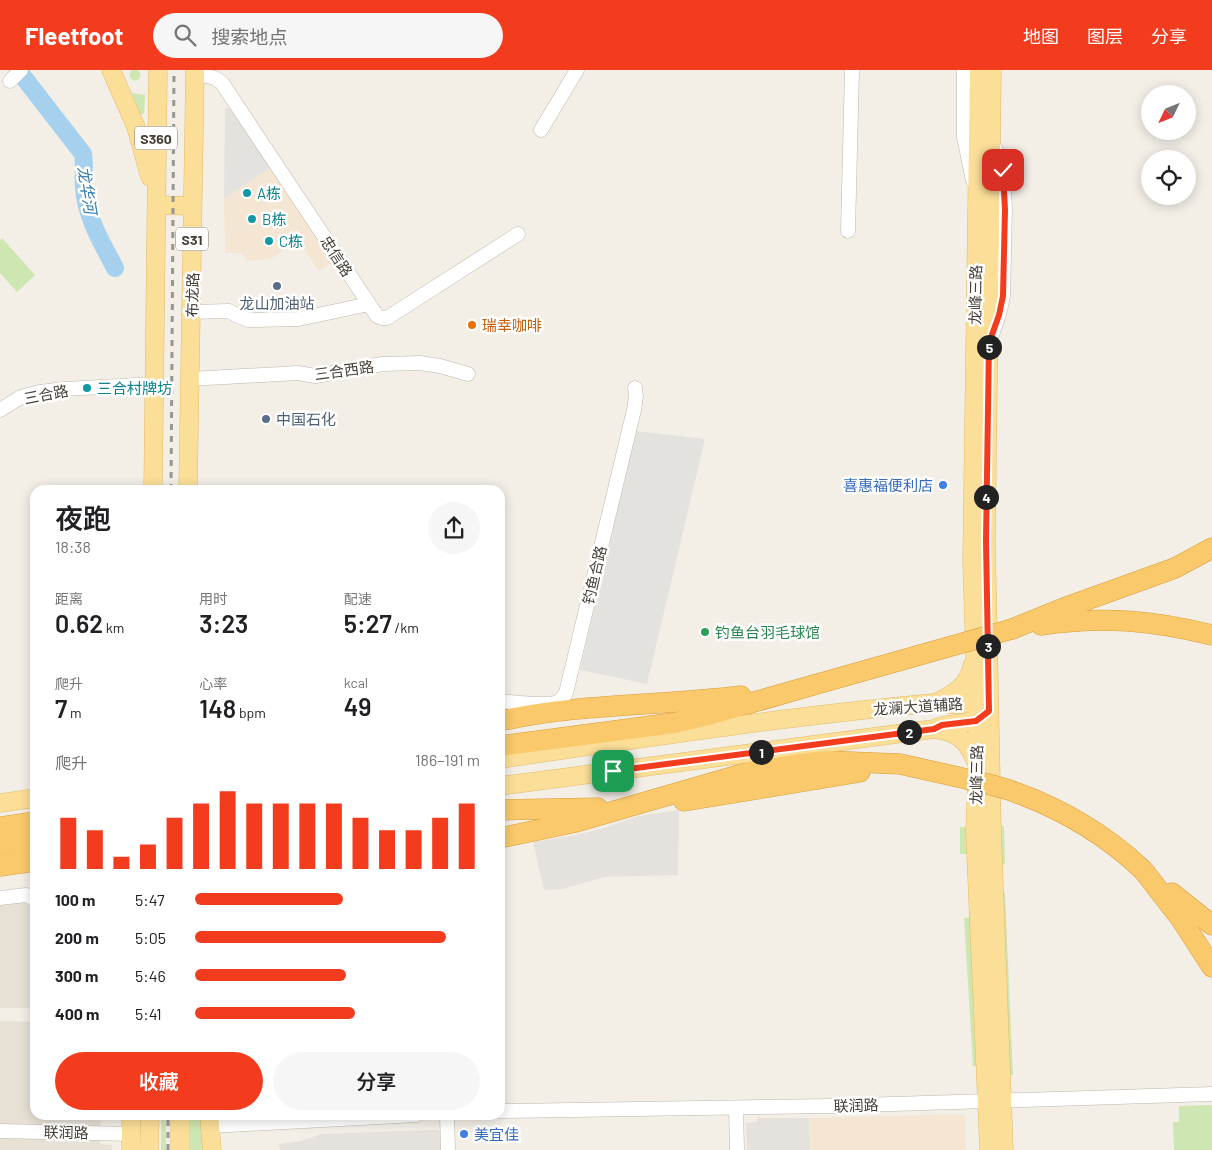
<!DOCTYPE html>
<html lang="zh">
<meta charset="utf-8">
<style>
body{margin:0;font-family:Barlow,"Noto Sans SC",sans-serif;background:#f6f6f6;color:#202124;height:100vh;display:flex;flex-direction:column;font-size:19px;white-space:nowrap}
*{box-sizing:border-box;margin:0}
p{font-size:16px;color:#757577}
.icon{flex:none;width:28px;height:28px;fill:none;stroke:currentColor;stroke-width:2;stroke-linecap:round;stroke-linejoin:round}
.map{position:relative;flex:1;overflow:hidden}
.details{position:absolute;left:30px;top:415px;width:475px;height:635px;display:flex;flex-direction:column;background:#fff;border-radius:15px;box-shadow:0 2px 12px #0003}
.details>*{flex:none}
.needle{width:32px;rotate:227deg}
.controls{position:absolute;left:1141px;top:15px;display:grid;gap:10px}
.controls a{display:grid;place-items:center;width:55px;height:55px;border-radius:50%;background:#fff;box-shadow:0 2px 12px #0003;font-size:25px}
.pin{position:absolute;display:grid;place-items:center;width:42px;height:42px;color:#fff;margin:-21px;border-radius:10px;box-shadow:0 2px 8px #0006}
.km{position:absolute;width:25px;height:25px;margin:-12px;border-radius:50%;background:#222;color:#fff;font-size:14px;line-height:25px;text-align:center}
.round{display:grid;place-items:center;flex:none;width:52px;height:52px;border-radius:26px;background:#f6f6f6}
.headline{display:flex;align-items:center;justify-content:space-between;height:85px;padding:0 25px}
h1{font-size:28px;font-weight:600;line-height:38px}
.stats{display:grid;grid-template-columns:repeat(3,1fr);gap:8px;height:85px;padding:5px 25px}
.stats div{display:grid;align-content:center}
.stats b{font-size:25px;font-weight:600}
.stats small{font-size:14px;font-weight:400}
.stats p{font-size:14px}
.chart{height:140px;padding:10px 25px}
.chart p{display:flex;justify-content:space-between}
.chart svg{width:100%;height:90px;margin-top:5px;stroke:#f33c1e;stroke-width:6}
.button{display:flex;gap:10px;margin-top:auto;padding:10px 25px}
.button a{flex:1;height:58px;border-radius:30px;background:#f33c1e;color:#fff;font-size:20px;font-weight:600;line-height:58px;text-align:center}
.button a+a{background:#f6f6f6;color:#202124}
ul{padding:0 25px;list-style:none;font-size:16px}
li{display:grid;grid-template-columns:80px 60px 1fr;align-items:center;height:38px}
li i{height:12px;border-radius:6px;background:#f33c1e}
header{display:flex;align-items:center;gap:30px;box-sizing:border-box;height:70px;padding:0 25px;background:#f33c1e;color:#fff}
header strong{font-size:24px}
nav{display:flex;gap:28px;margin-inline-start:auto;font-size:18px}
.search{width:350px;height:45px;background:#f6f6f6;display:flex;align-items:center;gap:12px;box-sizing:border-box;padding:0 18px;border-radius:28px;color:#757577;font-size:19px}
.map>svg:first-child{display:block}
.residential{fill:#e7e1d5}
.commercial{fill:#f4e6d3}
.industrial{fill:#e5e1dc}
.green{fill:#cee6b1}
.parking{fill:#e4e2df}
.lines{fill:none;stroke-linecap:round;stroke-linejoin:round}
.river{stroke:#a5d1ee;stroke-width:18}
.minor-casing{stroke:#beb7aa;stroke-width:15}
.major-casing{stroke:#e0bb68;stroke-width:19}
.highway-casing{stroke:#d89d3b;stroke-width:21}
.minor{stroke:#fff;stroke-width:14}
.major{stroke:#fbde98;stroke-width:18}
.highway{stroke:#f9c96c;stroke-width:20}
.rail{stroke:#969696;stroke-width:3;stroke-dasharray:6 6;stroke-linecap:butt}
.highway-bridge-casing{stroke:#d89d3b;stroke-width:21;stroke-linecap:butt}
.highway-bridge{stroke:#f9c96c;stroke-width:20}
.route-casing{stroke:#fff;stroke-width:10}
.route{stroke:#f33c1e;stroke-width:6}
.culture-dot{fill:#0f9aa8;stroke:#fff;stroke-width:2}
.service-dot{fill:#5c6f8a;stroke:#fff;stroke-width:2}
.food-dot{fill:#e8710a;stroke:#fff;stroke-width:2}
.shop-dot{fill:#3f7fe0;stroke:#fff;stroke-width:2}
.leisure-dot{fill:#2e9e5b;stroke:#fff;stroke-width:2}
.labels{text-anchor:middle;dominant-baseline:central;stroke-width:5;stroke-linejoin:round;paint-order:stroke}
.shield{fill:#fff;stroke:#7e7972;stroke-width:1}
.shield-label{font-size:14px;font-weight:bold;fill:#463f36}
.culture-label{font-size:15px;fill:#0d838f;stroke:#fff;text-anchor:start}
.street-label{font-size:15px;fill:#463f36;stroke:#fff}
.service-label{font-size:15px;fill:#4e5e75;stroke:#fff}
.food-label{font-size:15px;fill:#c56008;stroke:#fff;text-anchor:start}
.shop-label{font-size:15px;fill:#366cbe;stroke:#fff;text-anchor:end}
.leisure-label{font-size:15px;fill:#27864d;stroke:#fff;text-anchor:start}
.water-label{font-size:16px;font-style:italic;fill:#327bae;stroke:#fff}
</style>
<header>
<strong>Fleetfoot</strong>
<div class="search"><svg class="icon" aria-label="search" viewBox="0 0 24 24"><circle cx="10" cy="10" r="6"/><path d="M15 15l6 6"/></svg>搜索地点</div>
<nav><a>地图</a><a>图层</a><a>分享</a></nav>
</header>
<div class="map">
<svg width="1212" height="1080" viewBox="0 0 1212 1080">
<rect width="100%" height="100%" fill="#f3efe7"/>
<g class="residential">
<polygon points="25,827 35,836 35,938 0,938 0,831"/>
<polygon points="0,951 35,952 35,1045 101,1045 100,1074 112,1075 112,1080 0,1080"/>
</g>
<g class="commercial">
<polygon points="271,97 336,190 319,201 297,169 271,189 247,191 242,183 225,183 224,132 223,130"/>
<polygon points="965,1044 966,1080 810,1080 809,1048"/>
</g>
<g class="industrial">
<polygon points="679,740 678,805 604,807 563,819 544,820 533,772 576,765 600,759 639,746"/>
<polygon points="757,1048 809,1048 810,1080 747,1080 746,1053 757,1052"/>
<polygon points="436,1060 442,1062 442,1080 280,1080 279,1074 301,1071 321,1064"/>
</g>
<g class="green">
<circle cx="135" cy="5" r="5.5"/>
<polygon points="132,23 145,25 144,44 140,44"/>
<polygon points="2,168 35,205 17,222 0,203 0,170"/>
<polygon points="1000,756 1004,756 1005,794 1001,794"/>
<rect x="960" y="757" width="7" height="27"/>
<polygon points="1005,823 1013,1005 1010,1005 1002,824"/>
<polygon points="970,847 976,996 973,996 964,848"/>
<polygon points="1212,1035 1212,1080 1174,1080 1173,1052 1179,1052 1179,1036"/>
<rect x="161" y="1045" width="5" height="35"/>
<polygon points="190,1045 202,1045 206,1080 190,1080"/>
</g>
<g class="parking">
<polygon points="225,38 232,39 271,97 224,129"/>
<polygon points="636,361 705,369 647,614 580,600"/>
</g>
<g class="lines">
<path class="river" d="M18 0 83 84C85 95 83 107 84 118 86 147 102 173 115 198"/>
<defs>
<g id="minor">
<polyline points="964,0 964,67 973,111"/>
<polyline points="194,3 215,8 222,13 377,246 382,248 387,248 518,164"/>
<polyline points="10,11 21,0"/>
<polyline points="541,60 577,0"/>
<polyline points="991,71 999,86 1003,100 1005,140 1003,226 999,245 992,265"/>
<polyline points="848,161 852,0"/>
<polyline points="191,242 229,241 240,247 249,250 299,249 369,234"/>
<polyline points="190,309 298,303 315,306 382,294 420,293 440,296 468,304"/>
<polyline points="0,340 21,327 40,322 65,319 154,314"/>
<path d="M500 631C513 632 546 637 558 632 561 630 564 626 566 623L634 340 636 327 635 318"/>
<polyline points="0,828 26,825 35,829"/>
<polyline points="736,1038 737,1080"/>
<polyline points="500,1041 830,1036 1212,1024"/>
<polyline points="447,1045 448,1080"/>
<polyline points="211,1056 416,1045"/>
<polyline points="0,1061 131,1064"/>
</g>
<g id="major">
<polyline points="111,0 136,57 150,107"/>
<polyline points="979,0 972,491 978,682 975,762 989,1080"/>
<polyline points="992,0 986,471 992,762 1004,1080"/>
<polyline points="157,135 192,136"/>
<polyline points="153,420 158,0"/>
<polyline points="188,420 195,0"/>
<path d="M937 632C954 624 968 616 972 596"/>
<path d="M935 659C958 662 967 670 976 692"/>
<path d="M500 689C644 668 789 646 934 633 951 638 968 629 984 638"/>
<path d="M500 716 934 659C953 650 968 658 985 644"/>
<polyline points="0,733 35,728"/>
<polyline points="209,1045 212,1080"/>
<polyline points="131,1080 131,1045"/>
<polyline points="149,1080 150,1045"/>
<polyline points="180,1080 180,1045"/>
</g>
<g id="highway">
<path d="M1041 555C1103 546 1151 550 1212 565"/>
<polyline points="1012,559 1064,538 1175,498 1212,478"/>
<path d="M500 651C579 633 661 636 741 626"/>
<polyline points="500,676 674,653 712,644 810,616"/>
<polyline points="684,731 860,702"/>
<polyline points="500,740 598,738"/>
<polyline points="0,757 35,752"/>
<polyline points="500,768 576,752 742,704 799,694 827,691 900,694 967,709"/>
<polyline points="0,776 35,771"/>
<polyline points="0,796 35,791"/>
<polyline points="1143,800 1181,849 1212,897"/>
<polyline points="1172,823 1212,855"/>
</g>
</defs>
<use href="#minor" class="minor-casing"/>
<use href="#major" class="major-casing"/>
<use href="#highway" class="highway-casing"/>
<use href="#minor" class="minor"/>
<use href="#major" class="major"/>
<use href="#highway" class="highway"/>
<g class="rail">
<polyline points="171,420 174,0"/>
<polyline points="168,1080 168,1045"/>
</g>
<defs>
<g id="highway-bridge">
<polyline points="810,616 1012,559"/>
<path d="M967 709C982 713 998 716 1012 721 1060 738 1106 765 1143 800"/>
</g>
</defs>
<use href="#highway-bridge" class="highway-bridge-casing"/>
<use href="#highway-bridge" class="highway-bridge"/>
</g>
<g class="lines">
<defs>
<polyline id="route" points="613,701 934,659 942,655 976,651 989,641 986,471 989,273 999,245 1003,226 1005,140 1003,100"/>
</defs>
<use href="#route" class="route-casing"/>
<use href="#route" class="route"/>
</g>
<g class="culture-dot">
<circle cx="247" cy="123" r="5"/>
<circle cx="252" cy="149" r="5"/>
<circle cx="269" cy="171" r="5"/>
<circle cx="87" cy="318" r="5"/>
</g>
<g class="service-dot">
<circle cx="277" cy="216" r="5"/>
<circle cx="266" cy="349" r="5"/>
</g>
<circle class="food-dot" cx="472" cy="255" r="5"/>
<g class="shop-dot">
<circle cx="943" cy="415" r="5"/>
<circle cx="464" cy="1064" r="5"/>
</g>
<circle class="leisure-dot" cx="705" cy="562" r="5"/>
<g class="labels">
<g class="shield">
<rect x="135" y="56.5" width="42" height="23" rx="4"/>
<rect x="176" y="157.5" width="32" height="23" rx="4"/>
</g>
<g class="shield-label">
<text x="156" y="68">S360</text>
<text x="192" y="169">S31</text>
</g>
<g class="culture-label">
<text x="257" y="123">A栋</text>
<text x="262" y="149">B栋</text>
<text x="279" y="171">C栋</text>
<text x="97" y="318">三合村牌坊</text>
</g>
<g class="street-label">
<text transform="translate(337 186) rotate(57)">忠信路</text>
<text transform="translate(192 225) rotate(-89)">布龙路</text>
<text transform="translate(975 225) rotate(-89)">龙峰三路</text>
<text transform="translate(344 300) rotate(-8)">三合西路</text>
<text transform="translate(46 324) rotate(-11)">三合路</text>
<text transform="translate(594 505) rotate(-77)">钓鱼合路</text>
<text transform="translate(918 636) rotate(-4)">龙澜大道辅路</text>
<text transform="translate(976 705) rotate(-89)">龙峰三路</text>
<text transform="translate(856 1035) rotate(-2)">联润路</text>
<text transform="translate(66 1062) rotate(1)">联润路</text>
</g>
<g class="service-label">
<text x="277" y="233">龙山加油站</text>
<text x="276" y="349" text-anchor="start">中国石化</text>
</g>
<g class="food-label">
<text x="482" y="255">瑞幸咖啡</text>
</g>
<g class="shop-label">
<text x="933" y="415">喜惠褔便利店</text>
<text x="474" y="1064" text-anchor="start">美宜佳</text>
</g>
<g class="leisure-label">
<text x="715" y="562">钓鱼台羽毛球馆</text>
</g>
<g class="water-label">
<text transform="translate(88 120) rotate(81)">龙华河</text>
</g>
</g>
</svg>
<div class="controls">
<a><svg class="needle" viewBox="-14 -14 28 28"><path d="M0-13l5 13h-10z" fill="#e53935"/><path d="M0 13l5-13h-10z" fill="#757577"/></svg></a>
<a><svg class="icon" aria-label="locate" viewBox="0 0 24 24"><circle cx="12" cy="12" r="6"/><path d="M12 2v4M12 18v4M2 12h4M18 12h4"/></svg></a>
</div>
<div class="pin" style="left:613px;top:701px;background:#1e9e55"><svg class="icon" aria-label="arrive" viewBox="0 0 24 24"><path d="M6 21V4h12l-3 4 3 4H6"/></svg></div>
<div class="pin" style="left:1003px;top:100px;background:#d93025"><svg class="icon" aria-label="check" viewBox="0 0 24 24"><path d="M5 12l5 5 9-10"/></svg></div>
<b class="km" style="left:761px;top:682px">1</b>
<b class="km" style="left:909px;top:662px">2</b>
<b class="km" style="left:988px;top:576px">3</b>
<b class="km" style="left:986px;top:427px">4</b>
<b class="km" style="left:989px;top:277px">5</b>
<section class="details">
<div class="headline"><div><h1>夜跑</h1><p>18:38</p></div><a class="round"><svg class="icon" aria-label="share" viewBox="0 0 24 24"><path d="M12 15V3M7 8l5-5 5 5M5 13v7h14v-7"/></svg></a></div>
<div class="stats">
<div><p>距离</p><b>0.62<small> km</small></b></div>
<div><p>用时</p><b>3:23</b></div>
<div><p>配速</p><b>5:27<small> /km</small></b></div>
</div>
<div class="stats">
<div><p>爬升</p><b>7<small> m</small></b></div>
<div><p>心率</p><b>148<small> bpm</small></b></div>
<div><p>kcal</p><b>49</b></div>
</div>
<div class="chart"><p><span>爬升</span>186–191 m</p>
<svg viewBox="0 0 160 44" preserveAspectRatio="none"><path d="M5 44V19M15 44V25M25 44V38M35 44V32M45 44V19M55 44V12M65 44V6M75 44V12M85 44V12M95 44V12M105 44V12M115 44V19M125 44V25M135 44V25M145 44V19M155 44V12"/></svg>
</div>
<ul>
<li><b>100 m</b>5:47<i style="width:52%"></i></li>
<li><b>200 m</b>5:05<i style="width:88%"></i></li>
<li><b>300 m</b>5:46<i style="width:53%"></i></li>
<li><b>400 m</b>5:41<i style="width:56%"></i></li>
</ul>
<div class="button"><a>收藏</a><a>分享</a></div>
</section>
</div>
